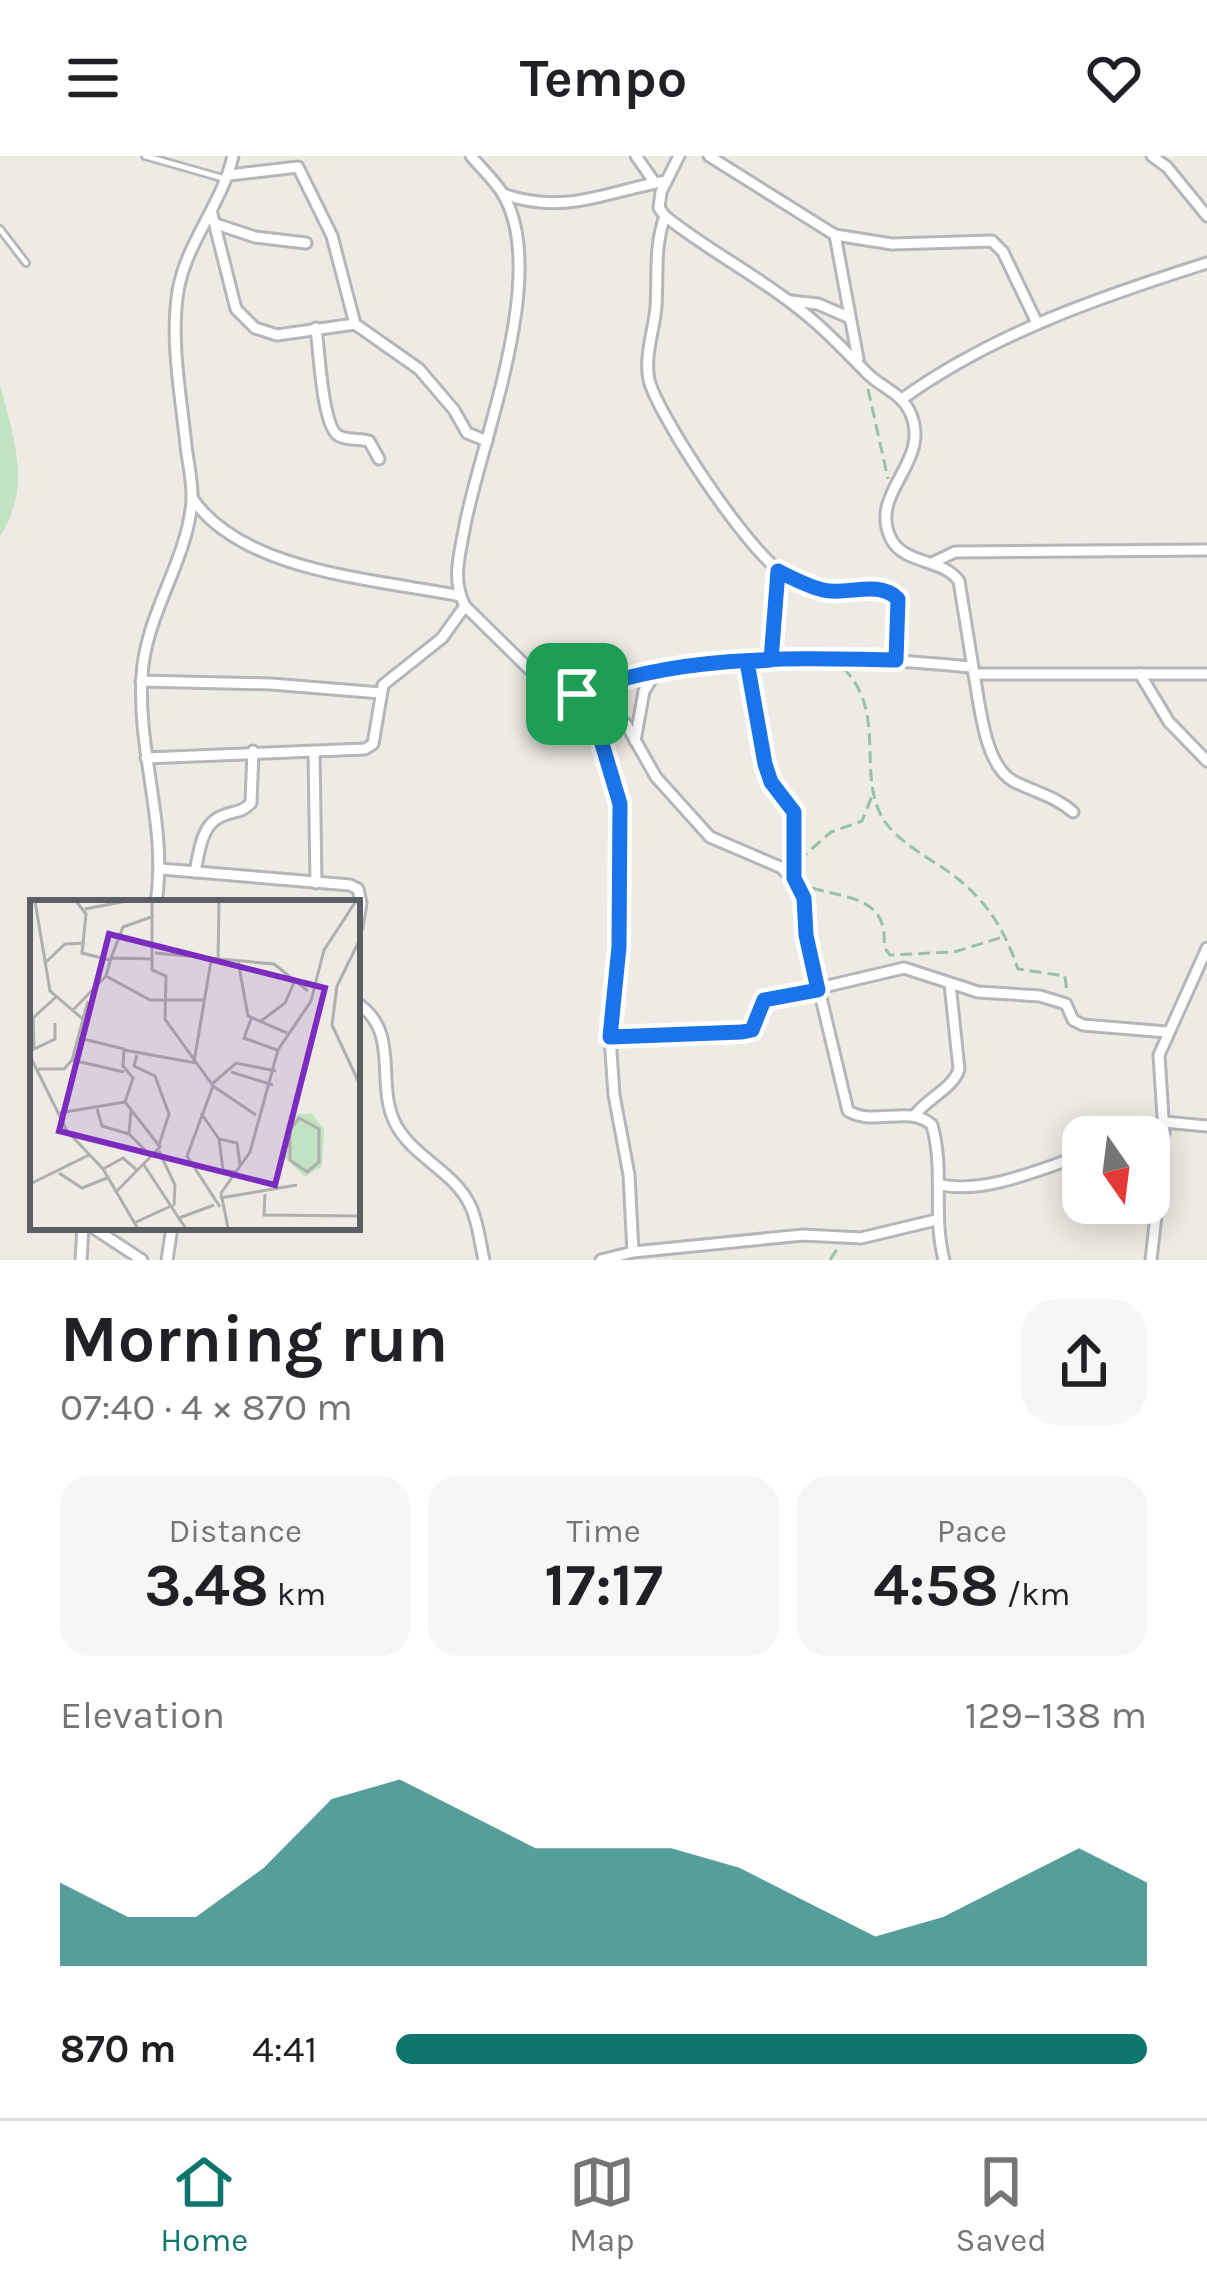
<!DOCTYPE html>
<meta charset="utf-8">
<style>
body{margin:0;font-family:Karla,sans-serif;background:#f6f6f6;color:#202124;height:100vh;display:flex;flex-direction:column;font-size:45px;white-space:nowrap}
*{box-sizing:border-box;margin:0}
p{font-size:39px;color:#757577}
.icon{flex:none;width:66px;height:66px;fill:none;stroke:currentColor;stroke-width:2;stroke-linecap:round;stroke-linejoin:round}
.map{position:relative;height:1104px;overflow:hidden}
.sheet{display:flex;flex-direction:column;background:#fff;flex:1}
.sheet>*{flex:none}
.needle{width:78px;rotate:166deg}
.buttons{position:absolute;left:1062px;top:960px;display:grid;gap:24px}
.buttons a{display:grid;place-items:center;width:108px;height:108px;border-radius:24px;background:#fff;box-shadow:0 6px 30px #0003;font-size:60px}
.pin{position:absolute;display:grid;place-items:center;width:102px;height:102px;color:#fff;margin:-51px;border-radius:24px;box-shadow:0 6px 18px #0006}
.round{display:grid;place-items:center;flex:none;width:126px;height:126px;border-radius:36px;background:#f6f6f6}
.overview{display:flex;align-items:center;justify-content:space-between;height:204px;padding:0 60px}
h1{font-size:66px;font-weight:700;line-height:90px}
.metrics{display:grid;grid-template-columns:repeat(3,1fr);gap:18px;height:204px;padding:12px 60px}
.metrics div{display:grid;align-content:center;border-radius:30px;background:#f6f6f6;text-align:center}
.metrics b{font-size:60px;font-weight:700}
.metrics small{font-size:33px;font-weight:400}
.metrics p{font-size:33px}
.chart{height:336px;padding:24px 60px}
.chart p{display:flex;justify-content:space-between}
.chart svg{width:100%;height:216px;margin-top:12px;fill:#0f766e;opacity:.7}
ul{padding:0 60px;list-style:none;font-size:39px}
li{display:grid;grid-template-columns:192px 144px 1fr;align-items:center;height:90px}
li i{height:30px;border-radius:15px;background:#0f766e}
header{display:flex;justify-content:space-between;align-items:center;height:156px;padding:0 60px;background:#fff;font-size:54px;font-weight:700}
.tab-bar{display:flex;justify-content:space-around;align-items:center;height:168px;border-top:3px solid #e0e0e0;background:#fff;font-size:33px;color:#757577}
.tab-bar a{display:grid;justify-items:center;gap:6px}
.tab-bar .on{color:#0f766e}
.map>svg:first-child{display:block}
.green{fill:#c2e3c2}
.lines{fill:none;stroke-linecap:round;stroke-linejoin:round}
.lane-casing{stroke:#b4b6ba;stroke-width:10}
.street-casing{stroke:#b4b6ba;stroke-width:15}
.path{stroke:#9ac1a6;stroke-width:3;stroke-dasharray:12 6;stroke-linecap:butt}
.lane{stroke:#fff;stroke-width:4.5}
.street{stroke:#fff;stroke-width:9}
.route-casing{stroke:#fff;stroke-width:24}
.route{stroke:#1a73e8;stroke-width:15}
.inset-road{fill:none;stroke:#afafac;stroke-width:3}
.view{fill:#7b2cbf;fill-opacity:0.15;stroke:#7b2cbf;stroke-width:6}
.inset-edge{fill:none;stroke:#5b5f63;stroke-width:6}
</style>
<header><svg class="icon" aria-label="menu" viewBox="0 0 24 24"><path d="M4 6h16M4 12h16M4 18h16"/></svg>Tempo<svg class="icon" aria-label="heart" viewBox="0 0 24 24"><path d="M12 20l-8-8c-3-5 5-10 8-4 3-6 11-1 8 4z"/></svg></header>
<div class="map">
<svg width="1207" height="1104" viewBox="0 0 1207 1104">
<rect width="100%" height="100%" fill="#edebe3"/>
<path class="green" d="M0 228C13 281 33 330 0 380Z"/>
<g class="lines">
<defs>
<g id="lane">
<polyline points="145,0 222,22"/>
<polyline points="0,73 26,107"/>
</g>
<g id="street">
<path d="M471 0C480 11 493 23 501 35 552 113 481 285 465 369 460 398 451 423 465 450L529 513 616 559 626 568 656 621 710 681 780 711 799 728 806 779 848 955C875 971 909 948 932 969 945 1017 932 1057 944 1104"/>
<polyline points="636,0 655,27"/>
<path d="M679 0 661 36 659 52 665 60C706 93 753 117 794 149 822 170 844 194 868 218 881 231 899 236 909 254 935 306 867 335 891 383 905 409 942 402 959 425L974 518H1207"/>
<polyline points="709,0 835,79 858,203"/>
<polyline points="1152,0 1167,11 1207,60"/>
<polyline points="229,19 298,11 332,80 355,168"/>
<path d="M503 38C566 60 607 35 666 25"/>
<polyline points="212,58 236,153 255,172 277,179 355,168 419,213 454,254 467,277 487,285"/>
<path d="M665 60C654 91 658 119 656 151 654 174 644 200 649 224 658 260 752 402 785 418 797 424 813 433 827 435 851 439 879 424 898 443L896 504"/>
<polyline points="216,68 255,81 306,87"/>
<polyline points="835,79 892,88 992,85 1003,96 1037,167"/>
<polyline points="791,145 818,148 848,161"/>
<path d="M316 172C319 192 322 272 339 280 346 284 361 283 369 285L379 303"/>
<path d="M902 243C994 177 1100 141 1207 107"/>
<path d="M192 342C243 417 378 423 460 440"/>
<polyline points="934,406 955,396 1207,394"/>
<polyline points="771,504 778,415"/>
<path d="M974 518C980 549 984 608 1013 625 1034 636 1055 640 1073 656"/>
<polyline points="1140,518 1169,566 1207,605"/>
<polyline points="141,525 271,528 381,537"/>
<path d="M577 538C694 491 847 499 970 511"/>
<polyline points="588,544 620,648 619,791 610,881 614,939 629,1019 633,1096"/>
<polyline points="635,585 644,535 658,513"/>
<polyline points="314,596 316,727"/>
<polyline points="146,602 365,593 373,588 383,529 442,482 465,450"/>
<polyline points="161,713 350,729 358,733 361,747 357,771"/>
<path d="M195 716C199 697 201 668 222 660 235 654 240 658 251 647L253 595"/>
<path d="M156 747C168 670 137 597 142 520 145 459 187 406 192 345 193 327 188 307 186 290 181 240 170 185 178 135 186 87 222 48 233 0"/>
<path d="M357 847C401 876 375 926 395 967 412 1001 453 1014 470 1049 478 1065 480 1087 484 1104"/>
<polyline points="610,881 742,876 752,873 764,845 904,812 978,836 1040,840 1066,848 1073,864 1083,869 1167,876"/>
<path d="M915 959C927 942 953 933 959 913L950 828"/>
<polyline points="1164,966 1207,970"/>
<polyline points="1149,983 1164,977 1159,899 1207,792"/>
<path d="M941 1029C986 1038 1040 1013 1083 999"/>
<polyline points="92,1071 142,1104"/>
<polyline points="81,1104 83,1071"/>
<polyline points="167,1104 172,1071"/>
<polyline points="601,1104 633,1096 803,1079 861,1082 936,1064"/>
<polyline points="1151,1104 1161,1015 1161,982"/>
</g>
</defs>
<use href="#lane" class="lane-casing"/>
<use href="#street" class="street-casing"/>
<g class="path">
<polyline points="868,233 888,323"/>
<path d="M843 512C888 556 856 617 883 663 897 685 927 701 949 716 985 742 1004 772 1018 813L1065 820 1067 838"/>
<polyline points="748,514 771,626 794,656 796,710"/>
<polyline points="798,705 831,676 862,665 874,635"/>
<path d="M812 732C851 743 888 742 884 791L890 799 954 796 1006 780"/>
<polyline points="830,1104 839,1090"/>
</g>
<use href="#lane" class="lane"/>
<use href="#street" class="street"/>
</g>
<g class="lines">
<defs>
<path id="route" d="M577 538 589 544 620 648 619 791 610 881 742 876 752 874 764 844 818 834 806 779 804 742 794 722V656L771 626 765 608 747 506 771 504 778 415C792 422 807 430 823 434 847 440 878 423 898 443L896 504C790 502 678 498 577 538"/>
</defs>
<use href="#route" class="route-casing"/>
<use href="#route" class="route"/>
</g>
<g transform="translate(30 744)">
<rect width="330" height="330" fill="#edebe3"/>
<path d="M268 214H282L294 229 292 266 275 277 255 258 256 226Z" fill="#c2e3c2"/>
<path class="inset-road" d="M5 1 20 91 54 120M46 1 56 14 52 53 80 60M122 1V70L136 76 135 119 183 186 157 256 190 307M55 9 97 1M330 39 307 86 302 125 330 185M125 53 244 64 278 91M81 58 93 27 124 16M188 61 189 1M208 61 218 116 257 133M16 62 35 44 55 43M76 76 120 100H175M43 110 76 76 81 58 123 59M221 119 214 138 247 150M231 121 255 103 266 78M49 138 94 149 93 166 103 178 95 202 130 247 85 293M4 148 3 118 26 97M94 150 166 163M0 151 25 139V123M107 155 104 166 125 176 139 214 129 245M0 156 37 231 73 269 108 329M42 160 58 101M164 162 181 61M8 169H34L42 160 94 172M201 172 243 185M182 184 206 163 246 171M183 186 226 215M67 209 72 226 99 234M101 210 99 234 122 257M29 213 95 202M171 213 189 239 207 243 210 265M269 218 289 229V262L277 272 260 260V230ZM189 239 193 270 205 272M129 251 145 285 144 306M114 265 156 329M73 269 93 258 108 271M29 273 52 288 77 278M0 284 59 255M235 294 234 315 330 316M190 298 267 285M149 318 184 305M104 323 141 306M198 328 191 293 220 252 248 150 281 101 294 50 326 1"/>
<path class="view" d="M79 34 295 88 245 285 29 231Z"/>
<rect width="330" height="330" class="inset-edge"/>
</g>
</svg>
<div class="buttons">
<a><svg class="needle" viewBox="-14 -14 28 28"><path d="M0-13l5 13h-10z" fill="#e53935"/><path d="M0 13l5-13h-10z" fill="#757577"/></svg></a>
</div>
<div class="pin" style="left:577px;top:538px;background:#1e9e55"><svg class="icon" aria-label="arrive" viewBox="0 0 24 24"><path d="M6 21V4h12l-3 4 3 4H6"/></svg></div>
</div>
<section class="sheet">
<div class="overview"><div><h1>Morning run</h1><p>07:40 · 4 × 870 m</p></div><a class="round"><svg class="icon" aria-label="share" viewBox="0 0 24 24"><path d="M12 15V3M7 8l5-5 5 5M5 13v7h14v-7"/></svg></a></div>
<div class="metrics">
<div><p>Distance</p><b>3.48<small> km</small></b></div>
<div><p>Time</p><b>17:17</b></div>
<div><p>Pace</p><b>4:58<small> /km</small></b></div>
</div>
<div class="chart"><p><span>Elevation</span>129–138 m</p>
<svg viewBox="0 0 160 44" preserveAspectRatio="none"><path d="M0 44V27L10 34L20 34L30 24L40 10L50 6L60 13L70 20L80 20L90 20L100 24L110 31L120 38L130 34L140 27L150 20L160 27V44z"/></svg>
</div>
<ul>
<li><b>870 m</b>4:41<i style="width:100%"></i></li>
</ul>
</section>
<nav class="tab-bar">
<a class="on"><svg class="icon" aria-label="home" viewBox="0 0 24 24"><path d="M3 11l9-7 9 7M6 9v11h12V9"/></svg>Home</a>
<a><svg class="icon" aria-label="map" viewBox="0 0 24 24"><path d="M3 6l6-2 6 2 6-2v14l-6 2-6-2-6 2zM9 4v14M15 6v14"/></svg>Map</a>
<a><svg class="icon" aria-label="saved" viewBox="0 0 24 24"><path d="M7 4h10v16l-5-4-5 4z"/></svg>Saved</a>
</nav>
